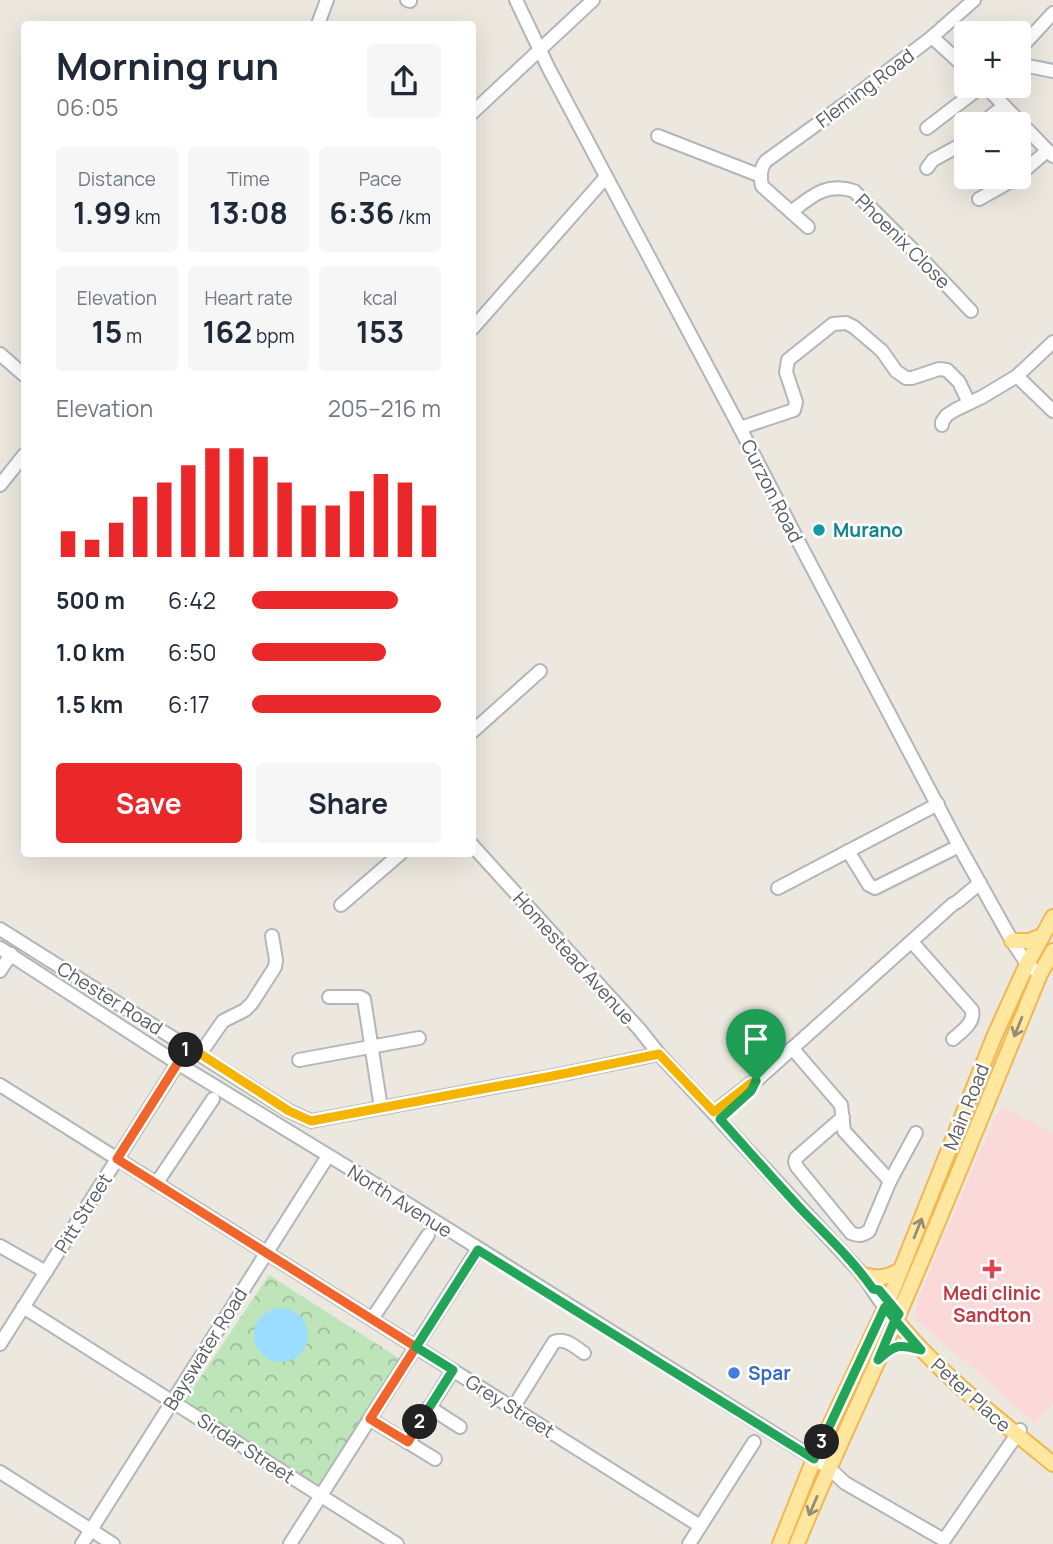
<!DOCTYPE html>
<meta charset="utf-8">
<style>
body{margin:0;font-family:Manrope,sans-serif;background:#f6f6f7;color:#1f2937;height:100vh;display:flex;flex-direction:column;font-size:26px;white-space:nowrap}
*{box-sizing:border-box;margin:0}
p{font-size:23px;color:#747a83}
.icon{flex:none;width:38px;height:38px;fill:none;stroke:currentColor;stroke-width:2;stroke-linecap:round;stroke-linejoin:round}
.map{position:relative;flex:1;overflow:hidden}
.sheet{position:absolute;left:21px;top:21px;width:455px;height:836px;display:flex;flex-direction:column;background:#fff;border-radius:7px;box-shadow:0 7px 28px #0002}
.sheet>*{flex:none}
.fabs{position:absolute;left:954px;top:21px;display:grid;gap:14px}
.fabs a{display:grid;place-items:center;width:77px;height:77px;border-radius:7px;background:#fff;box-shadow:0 7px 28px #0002;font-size:35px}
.pin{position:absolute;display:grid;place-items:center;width:60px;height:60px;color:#fff;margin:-72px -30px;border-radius:50% 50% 50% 0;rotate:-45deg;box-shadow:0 0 7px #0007}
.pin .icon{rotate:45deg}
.km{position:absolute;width:35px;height:35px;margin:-18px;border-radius:50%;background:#222;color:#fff;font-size:19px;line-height:35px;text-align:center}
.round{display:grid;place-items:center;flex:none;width:74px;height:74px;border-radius:7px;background:#f6f6f7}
.headline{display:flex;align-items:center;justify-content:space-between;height:119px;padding:0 35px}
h1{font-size:38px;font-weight:700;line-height:52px}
.stats{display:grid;grid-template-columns:repeat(3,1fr);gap:10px;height:119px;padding:7px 35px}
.stats div{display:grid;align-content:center;border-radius:7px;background:#f6f6f7;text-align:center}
.stats b{font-size:30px;font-weight:700}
.stats small{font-size:19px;font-weight:400}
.stats p{font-size:19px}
.chart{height:196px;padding:14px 35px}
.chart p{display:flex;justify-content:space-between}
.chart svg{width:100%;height:126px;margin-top:7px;stroke:#ea2729;stroke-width:6}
.primary-button{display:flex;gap:14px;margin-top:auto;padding:14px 35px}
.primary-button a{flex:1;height:80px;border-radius:7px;background:#ea2729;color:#fff;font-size:28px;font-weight:700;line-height:80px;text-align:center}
.primary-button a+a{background:#f6f6f7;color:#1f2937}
ul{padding:0 35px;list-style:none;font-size:23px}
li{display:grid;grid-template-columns:112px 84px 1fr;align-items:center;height:52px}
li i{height:18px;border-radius:9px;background:#ea2729}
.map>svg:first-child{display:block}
.medical{fill:#fbd9d9}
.forest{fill:url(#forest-crowns)}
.water{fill:#9bddff}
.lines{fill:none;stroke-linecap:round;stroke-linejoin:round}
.minor-casing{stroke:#b2b6ba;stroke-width:16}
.major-casing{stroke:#f2b752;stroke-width:18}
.minor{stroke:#fff;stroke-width:12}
.major{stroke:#ffe7a0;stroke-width:14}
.oneway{stroke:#928d76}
.split-1-casing{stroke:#fff;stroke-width:14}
.split-2-casing{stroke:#fff;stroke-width:14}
.split-3-casing{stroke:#fff;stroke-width:14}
.split-4-casing{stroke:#fff;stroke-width:14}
.split-1{stroke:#f5b400;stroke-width:9}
.split-2{stroke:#f0652b;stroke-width:9}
.split-3{stroke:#22a559;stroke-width:9}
.split-4{stroke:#22a559;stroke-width:9}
.culture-dot{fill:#0f9aa8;stroke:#fff;stroke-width:2.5}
.health-dot{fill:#e0444e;stroke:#fff;stroke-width:2.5}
.shop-dot{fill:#3f7fe0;stroke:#fff;stroke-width:2.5}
.labels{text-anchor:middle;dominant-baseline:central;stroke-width:5;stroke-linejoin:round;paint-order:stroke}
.street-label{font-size:19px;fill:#585c60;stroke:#fff}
.culture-label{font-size:19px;font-weight:bold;fill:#0d838f;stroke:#fff;text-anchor:start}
.health-label{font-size:19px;font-weight:bold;fill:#be3a42;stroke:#fff}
.shop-label{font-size:19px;font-weight:bold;fill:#366cbe;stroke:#fff;text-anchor:start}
</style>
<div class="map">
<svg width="1053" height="1544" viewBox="0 0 1053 1544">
<defs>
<pattern id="forest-crowns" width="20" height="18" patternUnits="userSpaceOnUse" patternTransform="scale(1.75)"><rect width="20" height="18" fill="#bee4ba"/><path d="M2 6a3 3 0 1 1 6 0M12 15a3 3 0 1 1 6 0" fill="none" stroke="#9dbc9b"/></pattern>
</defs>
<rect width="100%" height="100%" fill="#ece8df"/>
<polygon class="medical" points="1001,1106 1053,1133 1053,1403 1035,1424 974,1369 917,1321 915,1313 918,1299 978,1156"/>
<polygon class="forest" points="269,1275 408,1364 323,1500 182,1405"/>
<circle class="water" cx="281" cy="1335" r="27"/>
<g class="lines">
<defs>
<g id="minor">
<polyline points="407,0 410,1"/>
<polyline points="516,0 549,69 740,428 795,535 959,846 1012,941 1027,964 1040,974"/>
<polyline points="318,24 327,0"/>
<polyline points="932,37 966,68"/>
<polyline points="1018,51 1053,13"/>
<polyline points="1018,64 1053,71"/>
<polyline points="985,86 1053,156"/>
<polyline points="472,113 593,0"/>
<polyline points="985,124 991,116 1004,106"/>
<polyline points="927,128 982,86"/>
<polyline points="658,136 761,176"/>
<polyline points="927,168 933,160 966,142"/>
<polyline points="1018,176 1047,151"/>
<polyline points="979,199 1018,177"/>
<path d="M791 212C812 196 826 182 854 191L919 256 971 311"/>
<path d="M808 227 762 186C760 177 760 168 766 161L846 103 932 37 974 0"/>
<polyline points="472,329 606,177"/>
<polyline points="0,354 24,375"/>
<polyline points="1017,376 1053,411"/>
<polyline points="942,425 942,422 947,415 955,410 982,397 1017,376 1053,342"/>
<polyline points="740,428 794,410 796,402 786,372 788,360 833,324 846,323 854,327 882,351 896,371 906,378 912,378 939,369 947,370 959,382 969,403"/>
<polyline points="0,485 24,455"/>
<polyline points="472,732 540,671"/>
<path d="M472 845 640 1030 659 1054 863 1275C871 1286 876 1297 885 1307"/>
<polyline points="848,851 869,885 875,888 959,846"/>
<polyline points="778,888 938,804"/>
<polyline points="341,905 400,854"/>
<polyline points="0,929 289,1111 311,1121 558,1075 659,1054"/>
<path d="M912 942 972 1010C975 1023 962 1031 953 1039"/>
<polyline points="0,948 177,1063 403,1201 829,1468 845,1483 944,1540 1020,1430"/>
<polyline points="0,971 11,954"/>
<polyline points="329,997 360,997 364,999 381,1108"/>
<path d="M792 1048 841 1105 844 1131 890 1181 869 1231C862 1236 858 1236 851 1233L797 1167 795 1162 796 1158 843 1117"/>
<polyline points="200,1054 223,1021 245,1010 252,1003 275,967 276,960 272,936"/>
<polyline points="299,1060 419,1038"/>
<polyline points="0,1085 700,1526"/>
<polyline points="714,1112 750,1084 756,1081 953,904 957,902 980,883"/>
<polyline points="890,1181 916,1133"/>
<polyline points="156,1184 213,1099"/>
<polyline points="0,1246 46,1272"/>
<polyline points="23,1307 397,1544"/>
<polyline points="372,1319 428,1235"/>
<polyline points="0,1344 188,1047"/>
<polyline points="429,1407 460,1427"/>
<path d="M513 1408 554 1342C565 1337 575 1347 584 1353"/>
<polyline points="370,1419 435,1459"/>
<polyline points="408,1442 453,1370"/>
<polyline points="0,1472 113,1544"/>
<polyline points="82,1544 328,1156"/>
<polyline points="290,1544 478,1249"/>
<polyline points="689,1544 754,1442"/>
</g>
<g id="major">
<polyline points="1012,941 1029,941 1042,936"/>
<path d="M863 1275C881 1279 885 1278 901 1270"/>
<path d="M890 1313C936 1372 996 1417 1053 1464"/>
<polyline points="780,1544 814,1459 888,1302 994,1037 1027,964 1053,917"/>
<path d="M797 1544C830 1462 869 1383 904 1302 951 1193 995 1083 1040 974L1053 951"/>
</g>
</defs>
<use href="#minor" class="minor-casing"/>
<use href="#major" class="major-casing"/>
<use href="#minor" class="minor"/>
<use href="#major" class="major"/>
</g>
<defs><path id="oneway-shaft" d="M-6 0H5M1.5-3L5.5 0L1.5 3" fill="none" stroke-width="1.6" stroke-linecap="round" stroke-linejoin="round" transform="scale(1.75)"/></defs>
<g class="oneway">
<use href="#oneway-shaft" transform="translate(1018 1027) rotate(112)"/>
<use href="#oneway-shaft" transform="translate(918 1228) rotate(-68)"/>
<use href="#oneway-shaft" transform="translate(813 1506) rotate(113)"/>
</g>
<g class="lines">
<defs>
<polyline id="split-1" points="186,1050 188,1046 289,1111 311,1121 558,1075 659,1054 714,1112 750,1084 756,1081"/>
<polyline id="split-2" points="186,1050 117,1159 416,1347 370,1419 408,1442 420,1422"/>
<polyline id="split-3" points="420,1422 453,1370 416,1347 478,1250 814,1459 822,1442"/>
<path id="split-4" d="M756 1081 751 1091 720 1119C747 1149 773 1179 800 1208 825 1234 852 1259 873 1289L879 1290 899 1314 895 1320 921 1350C899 1344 895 1344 878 1360L895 1320 885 1307 822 1442"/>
</defs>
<use href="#split-1" class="split-1-casing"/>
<use href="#split-2" class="split-2-casing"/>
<use href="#split-3" class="split-3-casing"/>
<use href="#split-4" class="split-4-casing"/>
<use href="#split-1" class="split-1"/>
<use href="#split-2" class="split-2"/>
<use href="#split-3" class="split-3"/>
<use href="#split-4" class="split-4"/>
</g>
<circle class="culture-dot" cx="819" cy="530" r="7"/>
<path class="health-dot" d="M988.5 1258.5h7v7h7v7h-7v7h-7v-7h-7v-7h7z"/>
<circle class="shop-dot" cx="734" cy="1373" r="7"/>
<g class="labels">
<g class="street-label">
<text transform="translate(865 88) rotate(-37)">Fleming Road</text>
<text transform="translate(903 241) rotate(45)">Phoenix Close</text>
<text transform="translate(772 491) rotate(63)">Curzon Road</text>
<text transform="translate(574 958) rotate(48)">Homestead Avenue</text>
<text transform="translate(110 998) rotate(32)">Chester Road</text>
<text transform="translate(966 1107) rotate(-68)">Main Road</text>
<text transform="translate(400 1201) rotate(32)">North Avenue</text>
<text transform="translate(83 1213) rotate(-58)">Pitt Street</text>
<text transform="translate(205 1349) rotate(-58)">Bayswater Road</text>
<text transform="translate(971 1395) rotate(42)">Peter Place</text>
<text transform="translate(510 1406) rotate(32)">Grey Street</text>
<text transform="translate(246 1448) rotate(33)">Sirdar Street</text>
</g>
<g class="culture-label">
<text x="833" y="530">Murano</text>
</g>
<g class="health-label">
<text x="992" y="1293">Medi clinic<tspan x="992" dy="22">Sandton</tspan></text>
</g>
<g class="shop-label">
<text x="748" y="1373">Spar</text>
</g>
</g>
</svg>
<div class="fabs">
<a>+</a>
<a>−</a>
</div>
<div class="pin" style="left:756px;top:1081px;background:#1e9e55"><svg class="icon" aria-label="arrive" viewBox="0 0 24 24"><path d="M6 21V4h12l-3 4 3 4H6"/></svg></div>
<b class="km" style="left:186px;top:1050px">1</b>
<b class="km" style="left:420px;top:1422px">2</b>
<b class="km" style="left:822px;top:1442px">3</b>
<section class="sheet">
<div class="headline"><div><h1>Morning run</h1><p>06:05</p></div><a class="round"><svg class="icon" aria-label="share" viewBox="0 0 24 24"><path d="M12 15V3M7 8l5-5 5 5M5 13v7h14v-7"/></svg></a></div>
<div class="stats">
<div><p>Distance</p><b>1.99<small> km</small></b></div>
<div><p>Time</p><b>13:08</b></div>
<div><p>Pace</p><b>6:36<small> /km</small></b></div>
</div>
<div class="stats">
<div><p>Elevation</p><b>15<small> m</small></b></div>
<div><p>Heart rate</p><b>162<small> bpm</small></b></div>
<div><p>kcal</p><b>153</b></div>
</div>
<div class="chart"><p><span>Elevation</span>205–216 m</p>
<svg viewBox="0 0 160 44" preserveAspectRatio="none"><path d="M5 44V35M15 44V38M25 44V32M35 44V23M45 44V18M55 44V12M65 44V6M75 44V6M85 44V9M95 44V18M105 44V26M115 44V26M125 44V21M135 44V15M145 44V18M155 44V26"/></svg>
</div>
<ul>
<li><b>500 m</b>6:42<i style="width:77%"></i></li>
<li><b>1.0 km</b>6:50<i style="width:71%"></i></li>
<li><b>1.5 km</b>6:17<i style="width:100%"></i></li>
</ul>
<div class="primary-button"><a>Save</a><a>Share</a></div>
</section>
</div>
